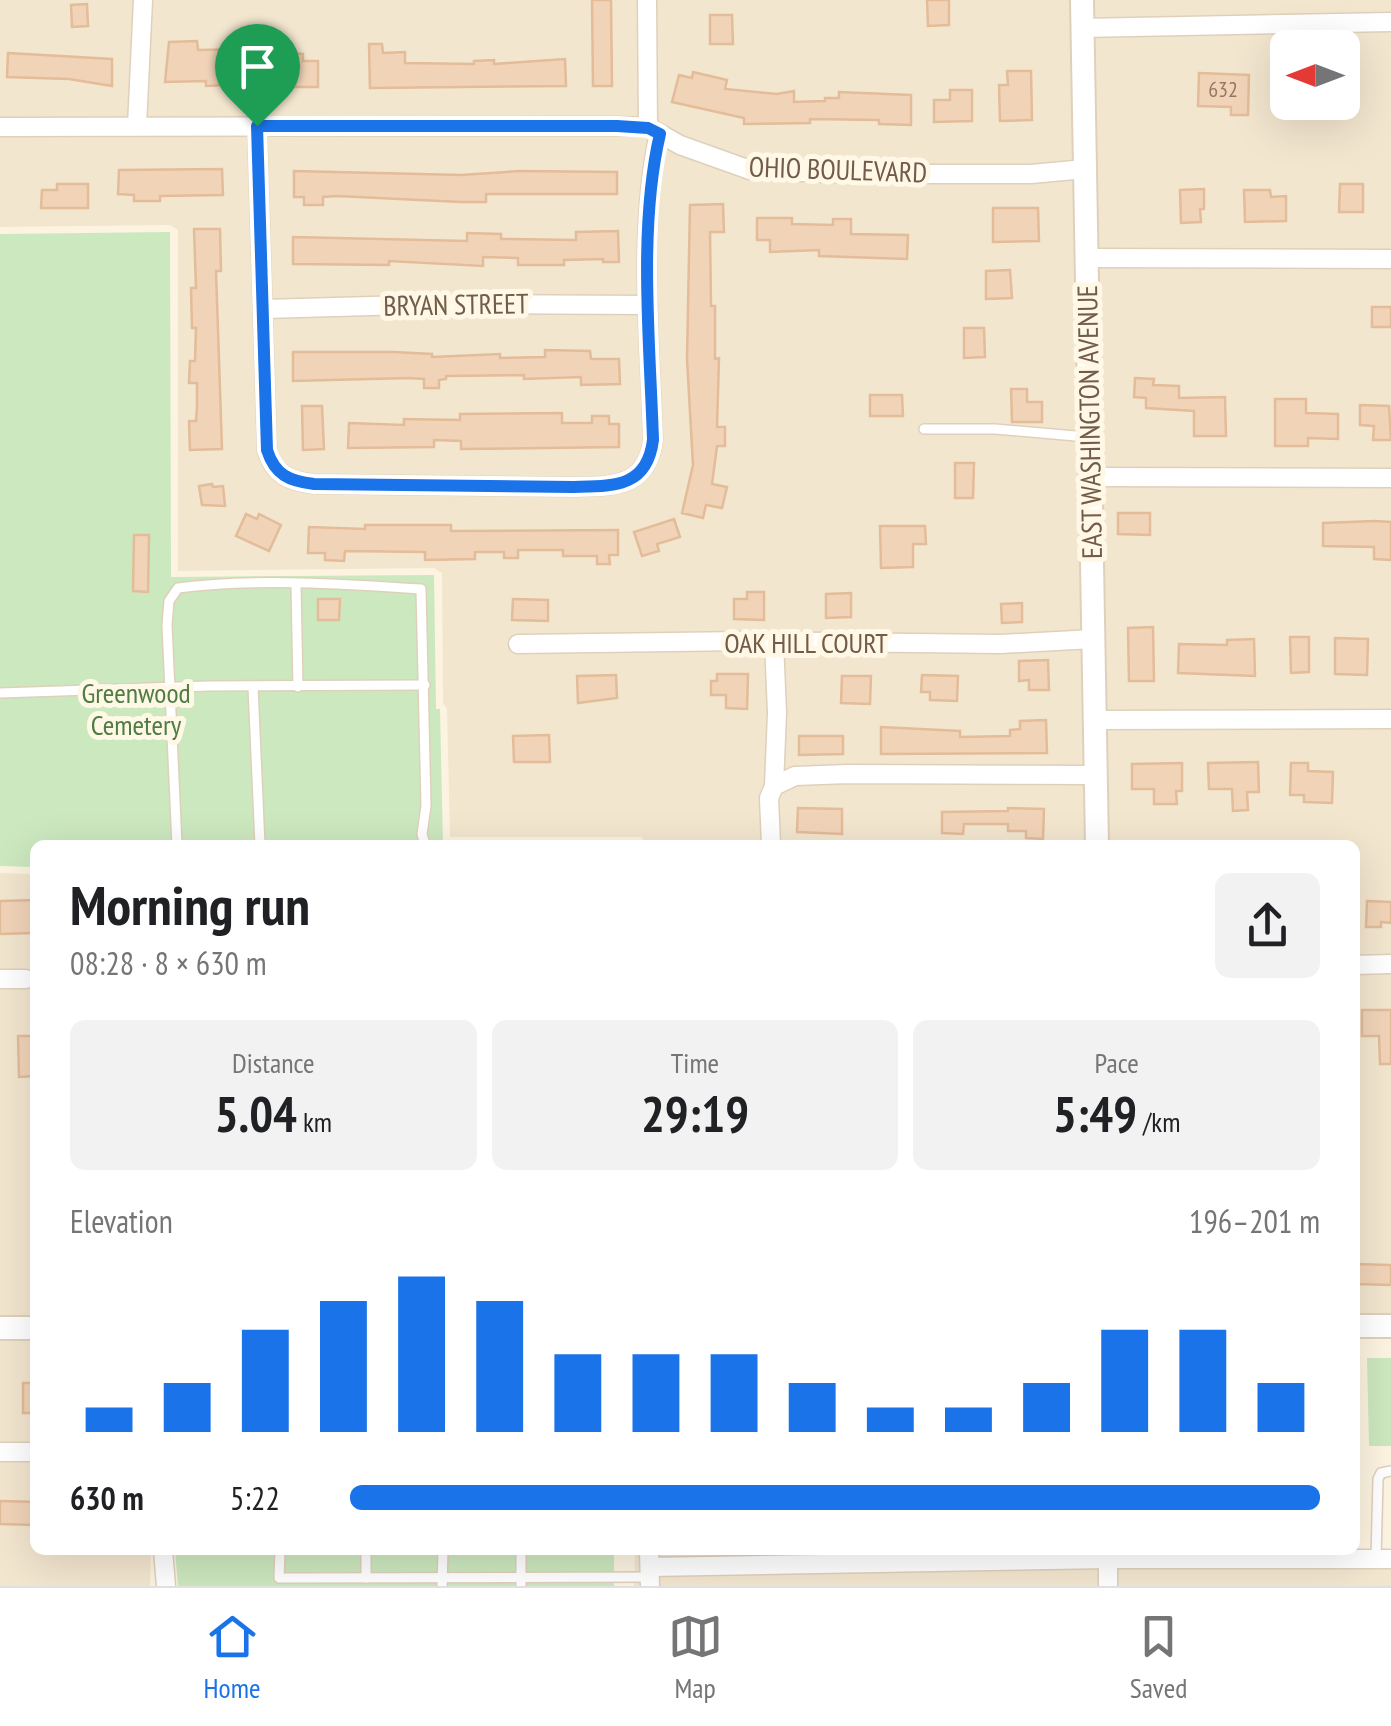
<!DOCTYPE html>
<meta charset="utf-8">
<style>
body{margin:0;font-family:"PT Sans Narrow",sans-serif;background:#f2f2f2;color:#202124;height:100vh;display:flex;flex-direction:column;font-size:38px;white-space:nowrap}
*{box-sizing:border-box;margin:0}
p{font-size:32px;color:#757577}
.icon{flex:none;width:55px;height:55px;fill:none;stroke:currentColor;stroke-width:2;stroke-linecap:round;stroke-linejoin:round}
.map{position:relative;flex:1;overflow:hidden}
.side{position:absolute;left:30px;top:840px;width:1330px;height:715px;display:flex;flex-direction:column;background:#fff;border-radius:15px;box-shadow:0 10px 40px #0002}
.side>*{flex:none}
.needle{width:65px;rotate:270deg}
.buttons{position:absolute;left:1270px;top:30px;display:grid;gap:20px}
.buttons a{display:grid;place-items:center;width:90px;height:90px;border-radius:15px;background:#fff;box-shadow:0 10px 40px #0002;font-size:50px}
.pin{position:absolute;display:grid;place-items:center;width:85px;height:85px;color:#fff;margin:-102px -42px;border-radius:50% 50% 50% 0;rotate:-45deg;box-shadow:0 0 10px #0007}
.pin .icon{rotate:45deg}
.round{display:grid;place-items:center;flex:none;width:105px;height:105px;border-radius:15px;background:#f2f2f2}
.summary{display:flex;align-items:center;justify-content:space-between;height:170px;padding:0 40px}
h1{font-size:55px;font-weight:600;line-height:75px}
.metrics{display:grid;grid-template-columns:repeat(3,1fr);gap:15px;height:170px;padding:10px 40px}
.metrics div{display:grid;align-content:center;border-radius:15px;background:#f2f2f2;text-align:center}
.metrics b{font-size:50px;font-weight:600}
.metrics small{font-size:28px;font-weight:400}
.metrics p{font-size:28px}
.chart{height:280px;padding:20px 40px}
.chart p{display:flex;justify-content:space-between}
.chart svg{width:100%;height:180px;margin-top:10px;stroke:#1a73e8;stroke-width:6}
ul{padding:0 40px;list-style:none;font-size:32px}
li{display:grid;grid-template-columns:160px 120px 1fr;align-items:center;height:75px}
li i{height:25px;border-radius:12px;background:#1a73e8}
.tabs{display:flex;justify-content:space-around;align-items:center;height:140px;border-top:2px solid #e0e0e0;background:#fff;font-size:28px;color:#757577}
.tabs a{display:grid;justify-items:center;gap:5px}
.tabs .on{color:#1a73e8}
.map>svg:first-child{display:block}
.residential{fill:#f3e6cf;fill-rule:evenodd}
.green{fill:#cce8bf}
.building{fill:#f1d4b8;stroke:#e3bc99;stroke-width:2.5}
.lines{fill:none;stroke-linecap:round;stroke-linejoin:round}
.service-casing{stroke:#dfd0bc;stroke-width:12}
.minor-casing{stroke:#dfd0bc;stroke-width:21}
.tertiary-casing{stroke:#dfd0bc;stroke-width:26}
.service{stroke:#fff;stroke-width:9}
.minor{stroke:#fff;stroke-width:18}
.tertiary{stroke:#fff;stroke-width:22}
.route-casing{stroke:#fff;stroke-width:20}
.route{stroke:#1a73e8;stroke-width:12}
.labels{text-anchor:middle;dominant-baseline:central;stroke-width:10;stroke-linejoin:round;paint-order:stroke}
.number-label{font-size:22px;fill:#927964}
.street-label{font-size:28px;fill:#725b48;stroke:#fff8e6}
.park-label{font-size:28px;fill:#4f7d43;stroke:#fff8e6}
</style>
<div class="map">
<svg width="1391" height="1586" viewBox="0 0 1391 1586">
<rect width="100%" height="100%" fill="#fcf4e0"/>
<g class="residential">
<polygon points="0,0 1073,0 1087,845 648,845 641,837 450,837 447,709 443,703 442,573 434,568 178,571 178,230 170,225 0,227"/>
<path d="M1092 0H1391V1318H1355V845H1106ZM1288 48H1342V102H1288Z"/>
<polygon points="0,873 35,874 35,1320 0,1320"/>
<polygon points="0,1336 35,1336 35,1550 151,1550 150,1586 0,1586"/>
<polygon points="635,1550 1286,1550 1287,1563 1391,1562 1391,1586 634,1586"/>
</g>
<g class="green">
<polygon points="170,232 171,577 434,575 436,709 440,709 443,844 641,845 35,845 35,867 0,866 0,234"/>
<polygon points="1367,1358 1391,1358 1391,1446 1369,1446"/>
<polygon points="175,1550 614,1550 614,1586 178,1586"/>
</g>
<g class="building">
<polygon points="592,0 611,0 612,86 593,86"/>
<polygon points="927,0 949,0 949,25 928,26"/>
<polygon points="87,4 88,26 72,27 71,5"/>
<polygon points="710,15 732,15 733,44 710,44"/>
<polygon points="197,41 198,50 246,49 247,92 226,92 226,85 206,86 206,81 165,82 169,42"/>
<polygon points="369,44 382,44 383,53 405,52 405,63 474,64 474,61 494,60 494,64 565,59 566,86 370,88"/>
<polygon points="8,53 112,59 112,86 69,79 7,77"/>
<polygon points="285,53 303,54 303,61 318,61 318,87 273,87 274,61 285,61"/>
<polygon points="1007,71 1031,71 1032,120 1000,121 999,85 1008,85"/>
<polygon points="693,72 727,80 725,89 777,94 794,91 794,102 825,101 825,98 839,98 839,92 911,95 911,125 879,124 879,120 810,119 810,123 744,124 744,118 672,102 679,75 692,78"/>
<polygon points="1199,73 1249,75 1248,115 1231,115 1231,107 1198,106"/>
<polygon points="950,90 972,90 972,121 934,122 934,100 950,100"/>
<polygon points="222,169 223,195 160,196 160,201 134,201 134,195 118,194 119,170"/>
<polygon points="294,171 461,175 520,171 617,172 617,194 486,194 486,202 461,202 337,196 323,197 323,205 304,205 304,197 294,197"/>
<polygon points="57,184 88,184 88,208 41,208 42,190 57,190"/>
<polygon points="1340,184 1363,184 1363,212 1339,212"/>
<polygon points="1204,189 1204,209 1200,209 1201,222 1181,223 1180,190"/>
<polygon points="1244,190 1270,190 1271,197 1286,196 1286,221 1245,222"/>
<polygon points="723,204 724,232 710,232 711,306 715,306 715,359 719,358 717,427 725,427 725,446 717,446 712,484 727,487 722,508 706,505 703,518 682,513 693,465 687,359 690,205"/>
<polygon points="993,208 1038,208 1039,241 993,242"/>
<polygon points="757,218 792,218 792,224 833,225 833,219 851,219 851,234 908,235 907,259 819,256 819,250 770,252 770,240 757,240"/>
<polygon points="194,229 220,229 221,271 216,271 222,449 190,450 189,421 196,421 197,408 197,383 189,383 190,361 195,361 196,328 192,328 191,288 196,288"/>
<polygon points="618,231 619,262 603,262 603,259 564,260 564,265 518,265 518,258 483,257 483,266 389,261 389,265 293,264 293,237 467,241 467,233 501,234 501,239 576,240 576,232"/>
<polygon points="1010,270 1012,298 986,299 986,271"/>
<rect x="1372" y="307" width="19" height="20"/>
<polygon points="964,328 984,328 985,357 964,358"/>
<polygon points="545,350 590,351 591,359 619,359 620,384 581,385 581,377 524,379 524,375 446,376 446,379 439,380 439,388 424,388 424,379 409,378 293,381 293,352 394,352 432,354 432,357 500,354 500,358 545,357"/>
<polygon points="1135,378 1154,379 1153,385 1179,386 1179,398 1225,397 1226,436 1194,436 1194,411 1146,408 1146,398 1134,397"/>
<polygon points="1011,389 1027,389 1027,402 1042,402 1042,422 1012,422"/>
<polygon points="870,395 902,395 903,416 870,416"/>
<polygon points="1275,399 1306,399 1306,413 1338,414 1338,439 1308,438 1308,446 1275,446"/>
<polygon points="1360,405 1389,406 1391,440 1373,440 1374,426 1360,425"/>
<polygon points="302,406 322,406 324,449 303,450"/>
<polygon points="562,413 562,423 592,423 592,416 609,416 609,424 619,424 619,447 461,449 461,441 434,440 434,447 348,448 349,423 404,425 404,419 460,420 460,414"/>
<polygon points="955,463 974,463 973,498 955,498"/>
<polygon points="212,484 213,487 223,486 225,506 202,505 199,486"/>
<polygon points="1118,513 1150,513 1150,535 1118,534"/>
<polygon points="246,514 257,519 259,514 281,525 269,551 236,536"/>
<polygon points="674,519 680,537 657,544 659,551 642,556 634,532"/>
<polygon points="1375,521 1391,522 1391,560 1374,559 1374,547 1323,546 1323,523"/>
<polygon points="365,525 451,525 451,531 618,530 618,555 609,555 610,564 597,564 597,556 563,556 563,550 518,550 518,558 504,558 504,552 475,552 475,559 425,560 425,552 345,551 344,561 325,560 325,553 308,553 309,527 365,529"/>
<polygon points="880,526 925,526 926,544 913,544 913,567 881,568"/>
<polygon points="134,535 149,535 148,592 133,591"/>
<polygon points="747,592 764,592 764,620 734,619 734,599 747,599"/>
<polygon points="851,593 851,617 826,618 826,594"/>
<polygon points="318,599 340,599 339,620 318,620"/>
<polygon points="513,599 548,600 548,621 512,620"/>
<polygon points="1022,603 1022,622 1002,623 1001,604"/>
<polygon points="1153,627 1154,681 1129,681 1128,628"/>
<polygon points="1290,637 1309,637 1309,672 1291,673"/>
<polygon points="1335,638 1368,639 1367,675 1335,674"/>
<polygon points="1254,639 1255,676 1178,673 1179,644 1227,645 1227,640"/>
<polygon points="1048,660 1049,690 1029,690 1029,680 1019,681 1019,661"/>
<polygon points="717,674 748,674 747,709 726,708 726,695 711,695 711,681 717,681"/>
<polygon points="616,675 617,698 578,703 577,676"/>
<polygon points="922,675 958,676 957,701 930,700 930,692 921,692"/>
<polygon points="842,676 871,676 870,704 841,703"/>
<polygon points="1046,720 1047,753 881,754 881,727 960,731 960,737 1010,736 1010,730 1020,729 1020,721"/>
<polygon points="549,735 550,762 514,762 513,736"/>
<polygon points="799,736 843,736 843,754 799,755"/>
<polygon points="1258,762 1259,792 1247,792 1248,810 1233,811 1232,789 1209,789 1208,763"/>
<polygon points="1182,763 1182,791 1176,791 1177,804 1154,804 1154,789 1132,789 1132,764"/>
<polygon points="1291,763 1308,763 1308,771 1333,772 1332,803 1304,802 1304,795 1290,795"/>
<polygon points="798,808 842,809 842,834 797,832"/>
<polygon points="1008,808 1044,809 1043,839 1026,838 1026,831 1008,831 1008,824 964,824 963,834 942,833 942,812 1008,811"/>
<polygon points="35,900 33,933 0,934 0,901"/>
<polygon points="1367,901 1391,902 1391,923 1381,922 1381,927 1366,927"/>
<polygon points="1362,1010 1391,1010 1391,1064 1380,1064 1379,1036 1362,1036"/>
<polygon points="18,1036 35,1036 35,1076 19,1077"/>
<polygon points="1355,1264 1391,1265 1391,1285 1355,1284"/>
<rect x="23" y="1383" width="12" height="30"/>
<polygon points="0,1501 35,1502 35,1525 0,1524"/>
</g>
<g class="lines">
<defs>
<g id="service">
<polyline points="924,429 995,429 1087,437"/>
<polyline points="296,585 298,687"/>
<polyline points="253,687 260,845"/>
<polyline points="0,693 209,686 425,685"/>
<path d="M177 845 167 625 169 601 178 588C252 578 346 584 421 589L426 806 422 834 425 845"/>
<polyline points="280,1550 279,1578 650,1577"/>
<polyline points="366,1550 366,1578"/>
<polyline points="1376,1558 1378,1479 1381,1473 1391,1471"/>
<polyline points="442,1586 443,1550"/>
<polyline points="521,1586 521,1550"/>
</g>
<g id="minor">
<polyline points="647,0 648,127"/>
<polyline points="1082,28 1391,22"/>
<polyline points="137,126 143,0"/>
<path d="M257 126 267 451C275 475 289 481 314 484L574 487C612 486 647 488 653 440 650 343 638 228 659 134"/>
<polyline points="0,127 617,126 648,127 680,145 750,170 858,174 1031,174 1085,169"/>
<polyline points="1087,258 1391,259"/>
<polyline points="264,309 443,304 648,305"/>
<polyline points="1090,477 1391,478"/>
<polyline points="518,644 747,641 1001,644 1093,639"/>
<polyline points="1094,720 1391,719"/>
<polyline points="774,786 795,776 848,774 1095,775"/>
<polyline points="771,845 769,798 774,786 777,713 774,642"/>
<polyline points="1355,965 1391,964"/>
<polyline points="0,979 26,979"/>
<polyline points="0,1452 35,1452"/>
<polyline points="163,1550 166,1586"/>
<polyline points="649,1550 650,1586"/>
<polyline points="1108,1550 1108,1586"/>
<polyline points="650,1567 1108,1559 1391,1559"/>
</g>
<g id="tertiary">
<polyline points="1082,0 1097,845"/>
<polyline points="1355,1326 1391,1326"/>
<polyline points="0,1328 35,1328"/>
</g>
</defs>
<use href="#service" class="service-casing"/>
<use href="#minor" class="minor-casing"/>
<use href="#tertiary" class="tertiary-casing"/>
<use href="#service" class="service"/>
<use href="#minor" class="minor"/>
<use href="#tertiary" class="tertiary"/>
</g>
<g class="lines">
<defs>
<path id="route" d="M257 126H617L648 128 660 134C638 228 650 344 653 440 647 488 613 486 574 487L314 484C289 481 275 475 267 450Z"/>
</defs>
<use href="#route" class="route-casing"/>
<use href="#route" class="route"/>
</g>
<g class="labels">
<g class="number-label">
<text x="1223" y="89">632</text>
</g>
<g class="street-label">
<text transform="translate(838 169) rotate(2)">OHIO BOULEVARD</text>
<text transform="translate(456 304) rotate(-1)">BRYAN STREET</text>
<text transform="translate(1089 422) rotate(-91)">EAST WASHINGTON AVENUE</text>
<text x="806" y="642">OAK HILL COURT</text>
</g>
<g class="park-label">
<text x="136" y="692">Greenwood<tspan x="136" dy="32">Cemetery</tspan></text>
</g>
</g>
</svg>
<div class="buttons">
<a><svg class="needle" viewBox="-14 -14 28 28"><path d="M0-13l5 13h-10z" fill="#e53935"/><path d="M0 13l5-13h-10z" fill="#757577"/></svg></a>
</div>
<div class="pin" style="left:257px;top:126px;background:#1e9e55"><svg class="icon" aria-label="arrive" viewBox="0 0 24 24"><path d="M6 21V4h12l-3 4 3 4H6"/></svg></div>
<section class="side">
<div class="summary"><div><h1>Morning run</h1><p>08:28 · 8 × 630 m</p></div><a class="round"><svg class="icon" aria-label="share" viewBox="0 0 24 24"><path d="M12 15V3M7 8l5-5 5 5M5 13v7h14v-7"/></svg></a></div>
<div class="metrics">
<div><p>Distance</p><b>5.04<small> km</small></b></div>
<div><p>Time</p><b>29:19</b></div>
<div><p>Pace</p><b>5:49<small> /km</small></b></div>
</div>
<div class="chart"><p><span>Elevation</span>196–201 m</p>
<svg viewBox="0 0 160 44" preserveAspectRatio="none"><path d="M5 44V38M15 44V32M25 44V19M35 44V12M45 44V6M55 44V12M65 44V25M75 44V25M85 44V25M95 44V32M105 44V38M115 44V38M125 44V32M135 44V19M145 44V19M155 44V32"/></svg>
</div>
<ul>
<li><b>630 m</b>5:22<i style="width:100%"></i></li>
</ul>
</section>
</div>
<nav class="tabs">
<a class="on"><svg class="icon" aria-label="home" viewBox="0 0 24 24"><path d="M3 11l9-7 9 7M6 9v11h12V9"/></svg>Home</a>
<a><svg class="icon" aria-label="map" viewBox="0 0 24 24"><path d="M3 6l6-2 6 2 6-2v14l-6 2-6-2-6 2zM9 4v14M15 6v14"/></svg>Map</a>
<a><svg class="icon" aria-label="saved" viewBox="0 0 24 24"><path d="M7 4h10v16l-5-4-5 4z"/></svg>Saved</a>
</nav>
